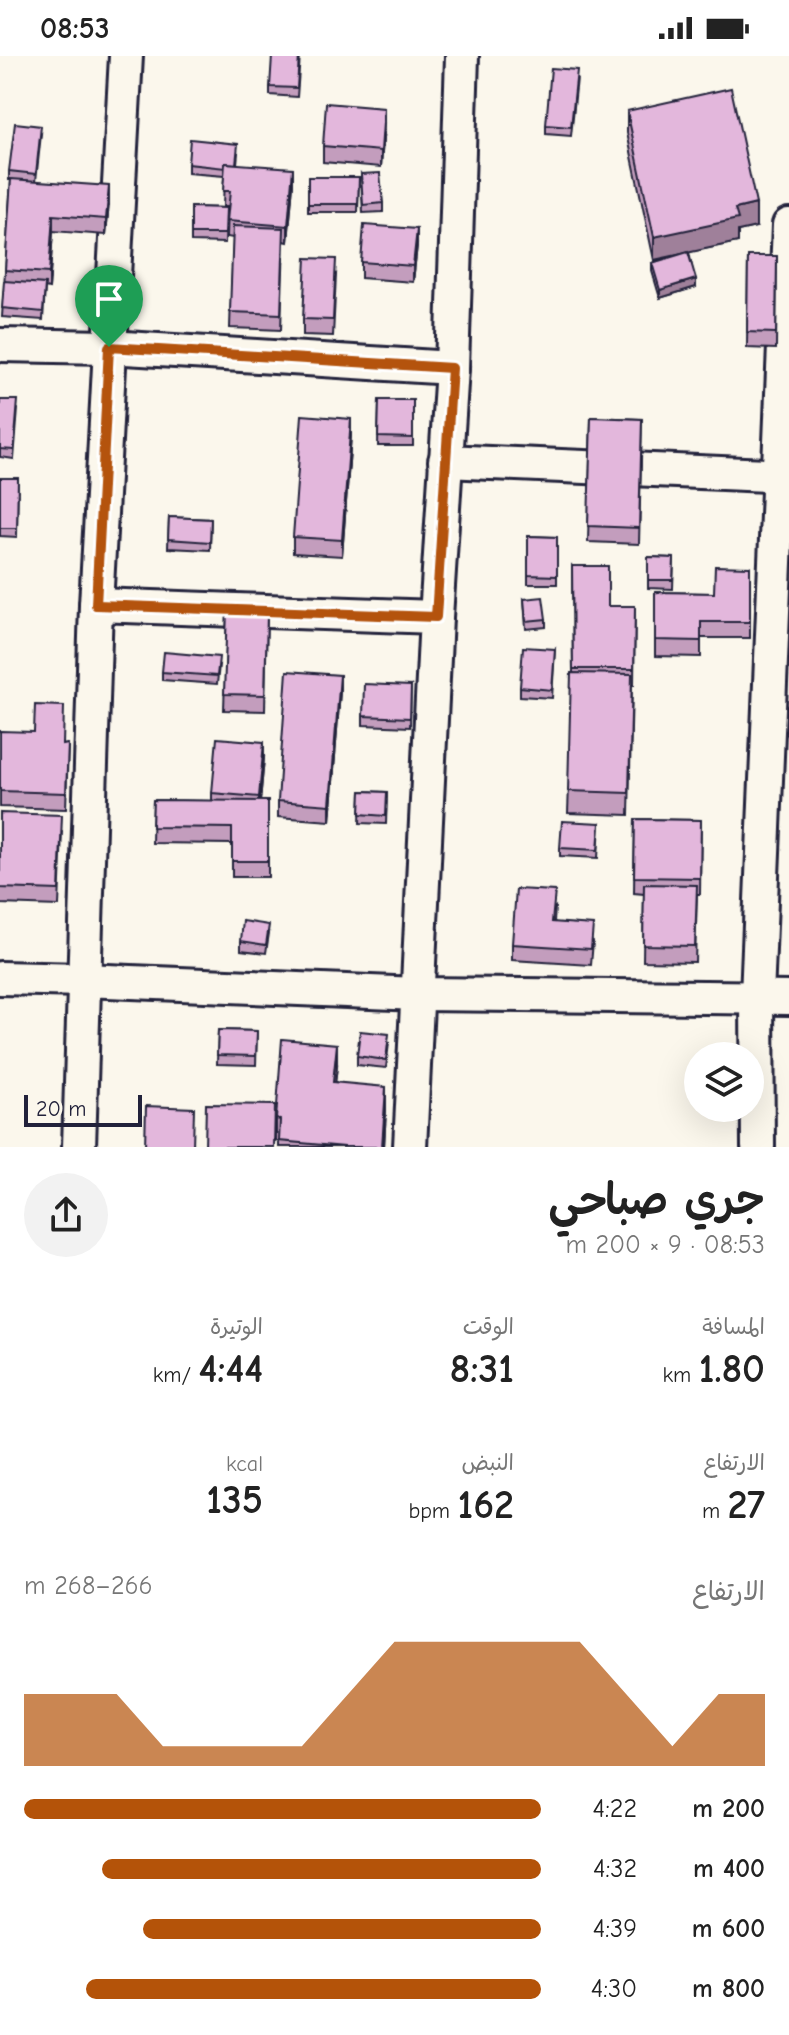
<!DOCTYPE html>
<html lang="ar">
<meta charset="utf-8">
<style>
body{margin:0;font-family:"Comic Neue","Playpen Sans Arabic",sans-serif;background:#f2f2f2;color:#222;direction:rtl;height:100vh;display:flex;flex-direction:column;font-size:30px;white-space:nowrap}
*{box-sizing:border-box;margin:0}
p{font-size:26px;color:#767676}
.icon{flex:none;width:44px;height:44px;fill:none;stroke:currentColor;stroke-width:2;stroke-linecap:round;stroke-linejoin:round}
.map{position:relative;height:1091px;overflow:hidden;direction:ltr}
.side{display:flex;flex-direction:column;background:#fff;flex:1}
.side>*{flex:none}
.fabs{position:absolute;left:684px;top:986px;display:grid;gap:16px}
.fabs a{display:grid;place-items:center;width:80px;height:80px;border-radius:50%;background:#fff;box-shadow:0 8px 32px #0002;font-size:40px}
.scale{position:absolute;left:24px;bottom:20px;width:118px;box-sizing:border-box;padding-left:8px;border:4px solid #22223b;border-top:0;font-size:22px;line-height:28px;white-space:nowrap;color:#22223b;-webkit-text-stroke:6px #fbf7ec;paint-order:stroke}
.pin{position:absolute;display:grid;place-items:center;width:68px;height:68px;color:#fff;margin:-82px -34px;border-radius:50% 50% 50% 0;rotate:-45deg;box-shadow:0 0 8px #0007}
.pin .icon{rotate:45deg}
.round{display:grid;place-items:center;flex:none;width:84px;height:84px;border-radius:42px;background:#f2f2f2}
.summary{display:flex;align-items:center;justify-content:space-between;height:136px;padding:0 24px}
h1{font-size:44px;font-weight:600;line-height:60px}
.metrics{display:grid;grid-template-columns:repeat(3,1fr);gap:12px;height:136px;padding:8px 24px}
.metrics div{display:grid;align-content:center}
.metrics b{font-size:40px;font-weight:600}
.metrics small{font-size:22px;font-weight:400}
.metrics p{font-size:22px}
.chart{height:224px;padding:16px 24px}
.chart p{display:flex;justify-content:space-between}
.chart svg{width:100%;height:144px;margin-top:8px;fill:#b45309;opacity:.7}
ul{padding:0 24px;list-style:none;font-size:26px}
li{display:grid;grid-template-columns:128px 96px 1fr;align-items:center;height:60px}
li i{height:20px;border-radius:10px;background:#b45309}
.status{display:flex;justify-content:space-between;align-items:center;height:56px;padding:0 40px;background:#fff;direction:ltr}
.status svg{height:22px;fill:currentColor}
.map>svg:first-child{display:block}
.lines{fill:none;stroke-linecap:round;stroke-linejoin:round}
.street-casing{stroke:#22223b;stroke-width:38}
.street{stroke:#fbf7ec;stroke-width:32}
.wall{fill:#c39dbd;stroke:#22223b;stroke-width:2}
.shaded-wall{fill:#9f809a;stroke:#22223b;stroke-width:2}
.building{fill:#e3b7dc;stroke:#22223b;stroke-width:2}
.route-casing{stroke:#fff;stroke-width:16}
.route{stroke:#b45309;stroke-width:10}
</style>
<div class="status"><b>08:53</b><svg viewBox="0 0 49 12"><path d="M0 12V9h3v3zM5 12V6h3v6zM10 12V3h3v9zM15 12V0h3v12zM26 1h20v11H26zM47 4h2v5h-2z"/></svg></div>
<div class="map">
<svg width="789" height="1091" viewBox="0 0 789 1091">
<rect width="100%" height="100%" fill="#fbf7ec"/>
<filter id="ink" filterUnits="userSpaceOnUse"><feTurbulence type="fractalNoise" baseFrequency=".0125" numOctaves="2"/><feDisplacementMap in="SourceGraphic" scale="16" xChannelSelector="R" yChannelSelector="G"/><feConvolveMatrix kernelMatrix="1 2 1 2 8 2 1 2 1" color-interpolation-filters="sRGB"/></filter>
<g filter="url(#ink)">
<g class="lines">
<defs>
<g id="street">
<polyline points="0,289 109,291 452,312"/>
<polyline points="445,405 789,420"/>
<polyline points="96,549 436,561"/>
<polyline points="0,922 83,924 418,938 789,942"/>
<polyline points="79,1091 96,549 126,0"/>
<polyline points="410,1091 436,561 452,312 462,0"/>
<polyline points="758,1091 757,941 789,169"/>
</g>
</defs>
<use href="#street" class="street-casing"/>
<use href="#street" class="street"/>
</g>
<g class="wall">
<polygon points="300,0 297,41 270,39 270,31"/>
<polygon points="577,22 571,80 546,78 546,69"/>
<polygon points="627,55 756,171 738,175 738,186 689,196 696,231 660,242 652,215 652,207 683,197 654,204 627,77"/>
<polygon points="384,68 381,111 323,106 323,90"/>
<polygon points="41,78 36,125 109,146 106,179 53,175 49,233 45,232 43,264 2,261 11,124 9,124 9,115"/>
<polygon points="238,97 237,108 293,128 288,186 284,185 281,274 230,272 233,182 227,181 228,151 223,151 224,120 188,117 188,108"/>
<polygon points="361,118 383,147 383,156 363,157"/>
<polygon points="308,121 359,121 358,156 308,156"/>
<polygon points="191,151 226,152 225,187 191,186"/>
<polygon points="417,189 413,226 361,222 361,206"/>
<polygon points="748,200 777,200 776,293 747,292"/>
<polygon points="336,219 333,280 303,279 303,263"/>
<polygon points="0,344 18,353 14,403 0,401"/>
<polygon points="379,344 413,344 413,390 378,390"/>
<polygon points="591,361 642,363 639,488 588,486"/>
<polygon points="351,379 342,500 293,497 293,481"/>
<polygon points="0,422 18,422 17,481 0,480"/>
<polygon points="169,461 211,463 210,494 168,492"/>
<polygon points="528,480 557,481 557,528 528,528"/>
<polygon points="648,501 674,502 673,533 648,532"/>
<polygon points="572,510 608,550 635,550 634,629 632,629 629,759 568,757 573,617"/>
<polygon points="750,511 750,582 701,582 701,601 655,600 655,536 714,537"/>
<polygon points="524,543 546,563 546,571 526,573"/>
<polygon points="227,555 267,557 265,655 224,654"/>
<polygon points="555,593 552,642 520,640 520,631"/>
<polygon points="219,609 217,628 162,624 162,616"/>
<polygon points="411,630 410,671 363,669 363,660"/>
<polygon points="340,635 330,765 278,761 278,745"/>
<polygon points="0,675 63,689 68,688 66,753 0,751"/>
<polygon points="264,702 260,745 268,745 268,821 232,821 232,788 152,787 153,744 212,745 212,737"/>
<polygon points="361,735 387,736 386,768 360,767"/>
<polygon points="0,757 62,775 59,850 0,848"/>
<polygon points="635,763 701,764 700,838 697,838 695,906 643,905 644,838 634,837"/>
<polygon points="600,767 598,802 560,800 560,792"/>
<polygon points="555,851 554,866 593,885 591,909 512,904 512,888"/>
<polygon points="269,877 266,897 241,894 241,885"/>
<polygon points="218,974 257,975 256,1009 217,1008"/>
<polygon points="389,987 386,1012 357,1009 357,1000"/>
<polygon points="337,1010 335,1026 386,1053 384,1091 279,1091 279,1086 276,1085 276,1063"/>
</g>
<g class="shaded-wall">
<polygon points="384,52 384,68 381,111 381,95"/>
<polygon points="293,112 293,128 288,186 288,170"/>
<polygon points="109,130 109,146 106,179 106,163"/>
<polygon points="756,148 756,171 738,175 738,186 654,204 654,181 735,153"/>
<polygon points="53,159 53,175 49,233 49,217"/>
<polygon points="417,173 417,189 413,226 413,210"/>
<polygon points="696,223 696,231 660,242 660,234"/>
<polygon points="351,363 351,379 342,500 342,484"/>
<polygon points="340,619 340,635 330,765 330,749"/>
<polygon points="264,686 264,702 259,757 259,741"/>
<polygon points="337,988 337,1010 333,1048 333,1026"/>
<polygon points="386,1031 386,1053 384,1091 382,1091"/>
</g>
<g class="building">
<polygon points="272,0 299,0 297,32 270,31"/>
<polygon points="551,12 577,14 571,71 546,69"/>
<polygon points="731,32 756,148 735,153 738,163 654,181 627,55"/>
<polygon points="326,47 384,52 381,95 323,90"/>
<polygon points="15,67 41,70 36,118 9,115"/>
<polygon points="190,83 238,88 236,108 225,107 225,112 188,108"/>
<polygon points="225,107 293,112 288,170 227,165 230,135 223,135"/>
<polygon points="380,117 383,147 363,149 361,118"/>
<polygon points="308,121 359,121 358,148 308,148"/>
<polygon points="11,123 109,130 106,163 53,159 49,217 5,214"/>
<polygon points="191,151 226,152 225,178 191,178"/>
<polygon points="364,169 417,173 413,210 361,206"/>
<polygon points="233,170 284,172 281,258 230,256"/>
<polygon points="688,196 696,223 660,234 652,207"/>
<polygon points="748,200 777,200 776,277 747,276"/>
<polygon points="306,202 336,203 333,264 303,263"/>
<polygon points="4,225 45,228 43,256 2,252"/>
<polygon points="0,344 18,344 14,394 0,393"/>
<polygon points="379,344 413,344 413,382 378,381"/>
<polygon points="302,359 351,363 342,484 293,481"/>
<polygon points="591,361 642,363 639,472 588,470"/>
<polygon points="0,422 18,422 17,472 0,472"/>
<polygon points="169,461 211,463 210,486 168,483"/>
<polygon points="528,480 557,481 557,520 528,519"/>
<polygon points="648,501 674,502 673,524 648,524"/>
<polygon points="572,510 608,510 608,550 635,550 634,613 573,613"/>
<polygon points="715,510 750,511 750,566 701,566 701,585 655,584 655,536 714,537"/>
<polygon points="543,541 546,563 526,565 524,543"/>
<polygon points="227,555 267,557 265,639 224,638"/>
<polygon points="523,591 555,593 552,634 520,631"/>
<polygon points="164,596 219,601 217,620 162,616"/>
<polygon points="287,615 340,619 330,749 278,745"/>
<polygon points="571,617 632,618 629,737 568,735"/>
<polygon points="364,628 411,630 410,662 363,660"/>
<polygon points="35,649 64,650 63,689 68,688 66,737 0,735 0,675 34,676"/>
<polygon points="217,682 264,686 259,741 212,737"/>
<polygon points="361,735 387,736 386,760 360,758"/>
<polygon points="153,744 268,745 268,805 232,805 232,772 152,771"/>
<polygon points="0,757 62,759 59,834 0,832"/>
<polygon points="635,763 701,764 700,822 634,821"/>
<polygon points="562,765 600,767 598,794 560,792"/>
<polygon points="644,828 697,829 695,890 643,889"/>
<polygon points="516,833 555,835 552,866 593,869 591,893 512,888"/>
<polygon points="243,865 269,869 266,889 241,885"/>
<polygon points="218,974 257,975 256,1000 217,999"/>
<polygon points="360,975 389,978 386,1004 357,1000"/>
<polygon points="282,983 337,988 333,1026 386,1031 382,1091 345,1091 279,1085 280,1064 276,1063"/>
<polygon points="206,1048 275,1049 274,1091 205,1091"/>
<polygon points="146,1050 194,1052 193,1091 145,1091"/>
</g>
</g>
<g class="lines" filter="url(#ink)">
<defs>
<polygon id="route" points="109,291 452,312 436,561 96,549"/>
</defs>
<use href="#route" class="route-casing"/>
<use href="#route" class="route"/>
</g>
</svg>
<div class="fabs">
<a><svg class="icon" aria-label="layers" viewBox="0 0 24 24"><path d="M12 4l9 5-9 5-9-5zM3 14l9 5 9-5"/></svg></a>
</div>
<div class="scale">20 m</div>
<div class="pin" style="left:109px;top:291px;background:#1e9e55"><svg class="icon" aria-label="arrive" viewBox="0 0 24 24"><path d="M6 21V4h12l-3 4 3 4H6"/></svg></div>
</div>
<section class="side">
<div class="summary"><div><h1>جري صباحي</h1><p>08:53 · 9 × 200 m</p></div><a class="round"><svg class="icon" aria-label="share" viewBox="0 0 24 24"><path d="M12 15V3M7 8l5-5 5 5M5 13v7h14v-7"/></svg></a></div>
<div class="metrics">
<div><p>المسافة</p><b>1.80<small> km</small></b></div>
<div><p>الوقت</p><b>8:31</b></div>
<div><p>الوتيرة</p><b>4:44<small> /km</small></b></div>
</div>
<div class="metrics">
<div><p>الارتفاع</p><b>27<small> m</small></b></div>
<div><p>النبض</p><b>162<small> bpm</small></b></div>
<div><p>kcal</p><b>135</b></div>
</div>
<div class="chart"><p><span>الارتفاع</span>266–268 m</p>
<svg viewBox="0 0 160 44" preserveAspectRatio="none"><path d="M0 44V22L10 22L20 22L30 38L40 38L50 38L60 38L70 22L80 6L90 6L100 6L110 6L120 6L130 22L140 38L150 22L160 22V44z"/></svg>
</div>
<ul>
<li><b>200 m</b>4:22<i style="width:100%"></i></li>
<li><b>400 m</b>4:32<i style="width:85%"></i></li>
<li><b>600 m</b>4:39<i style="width:77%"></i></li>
<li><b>800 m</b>4:30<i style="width:88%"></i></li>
</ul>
</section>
